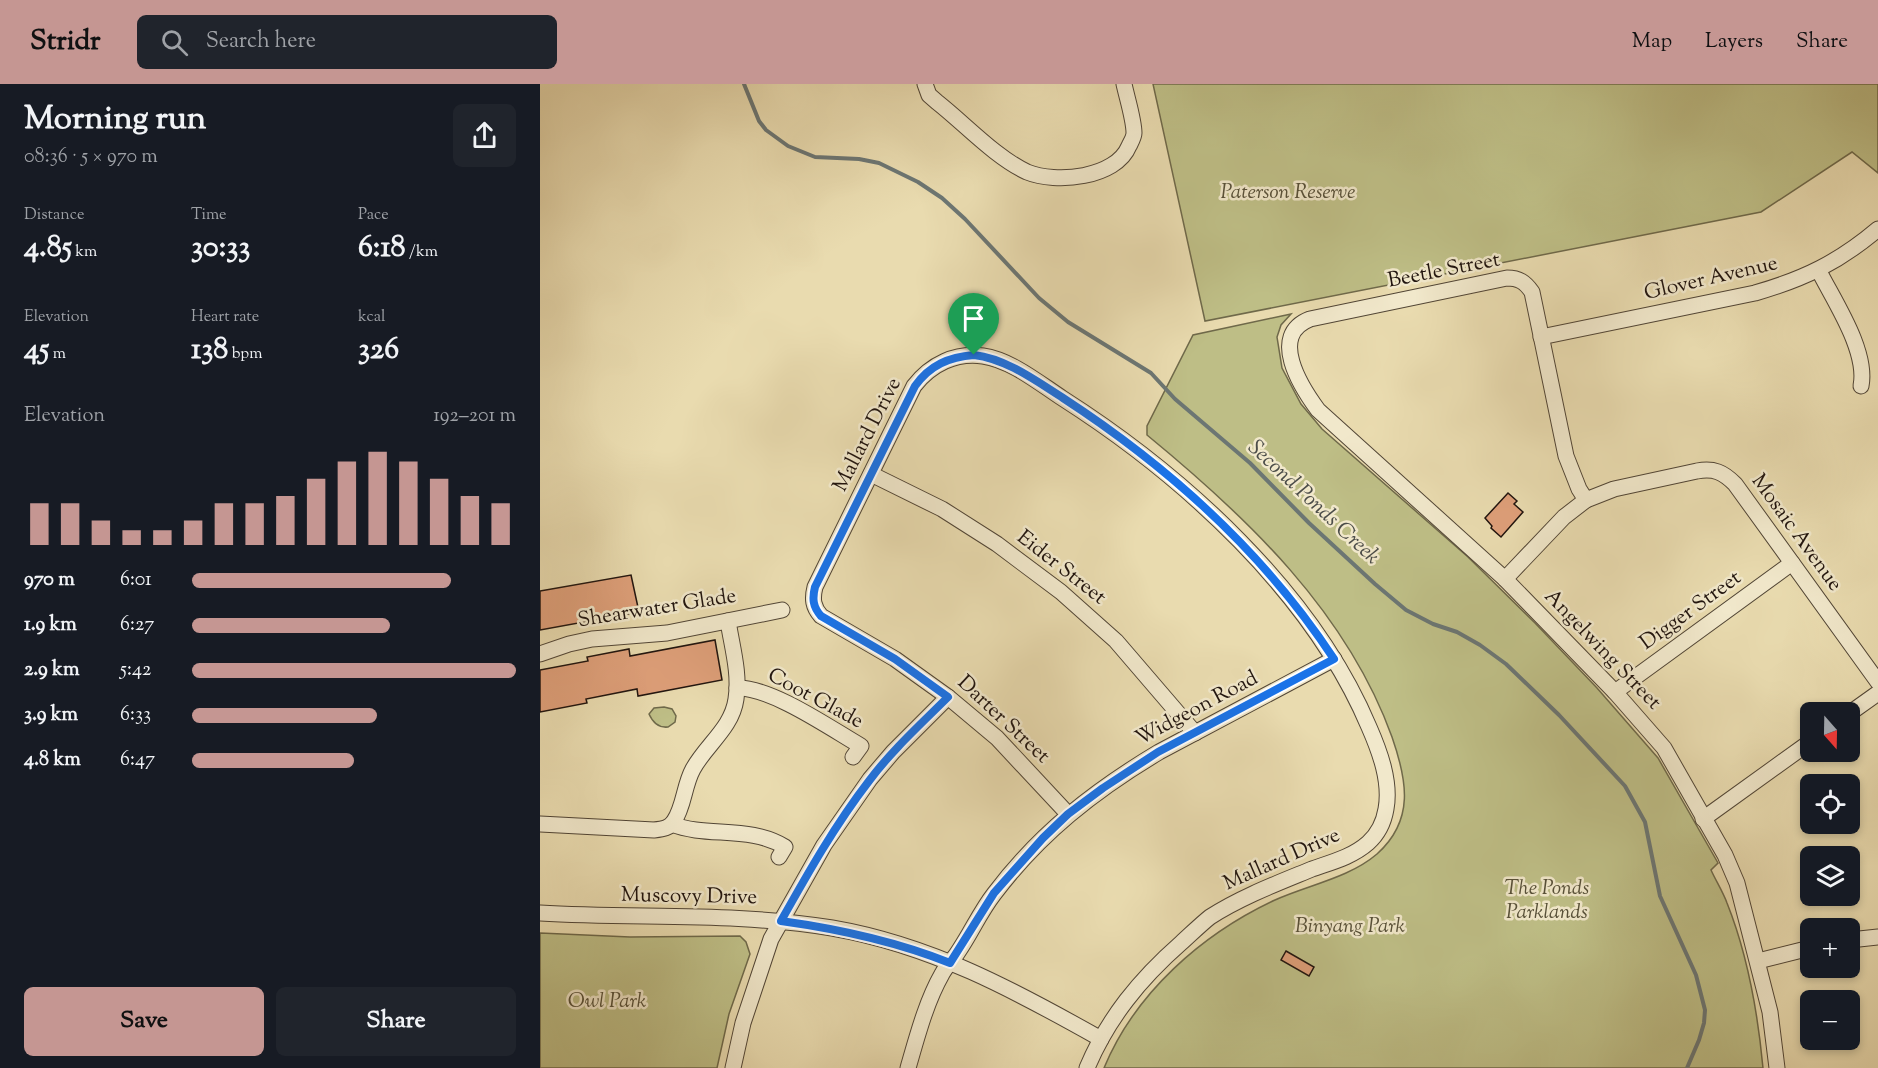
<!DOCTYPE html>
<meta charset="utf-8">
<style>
body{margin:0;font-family:"Sorts Mill Goudy",serif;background:#20242c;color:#f1f3f6;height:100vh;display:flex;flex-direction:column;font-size:22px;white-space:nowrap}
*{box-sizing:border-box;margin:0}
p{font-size:20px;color:#9ea1a6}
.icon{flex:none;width:33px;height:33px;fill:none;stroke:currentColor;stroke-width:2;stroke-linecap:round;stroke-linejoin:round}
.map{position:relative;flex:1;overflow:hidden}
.side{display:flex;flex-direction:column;background:#171b24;width:540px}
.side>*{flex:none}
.needle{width:39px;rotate:160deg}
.tools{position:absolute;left:1260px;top:618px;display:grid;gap:12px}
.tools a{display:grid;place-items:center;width:60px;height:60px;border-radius:9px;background:#171b24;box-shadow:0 3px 9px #0003;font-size:30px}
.pin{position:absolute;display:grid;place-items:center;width:51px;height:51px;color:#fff;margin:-62px -26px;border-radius:50% 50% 50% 0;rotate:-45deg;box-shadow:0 0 6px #0007}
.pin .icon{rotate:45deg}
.round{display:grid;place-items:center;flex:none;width:63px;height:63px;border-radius:9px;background:#20242c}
.head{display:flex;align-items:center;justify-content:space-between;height:102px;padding:0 24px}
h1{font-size:33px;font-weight:700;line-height:45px}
.metrics{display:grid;grid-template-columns:repeat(3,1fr);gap:9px;height:102px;padding:6px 24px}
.metrics div{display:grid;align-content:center}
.metrics b{font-size:30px;font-weight:700}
.metrics small{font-size:16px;font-weight:400}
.metrics p{font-size:16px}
.chart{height:168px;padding:12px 24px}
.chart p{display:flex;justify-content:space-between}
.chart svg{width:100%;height:108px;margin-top:6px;stroke:#c59692;stroke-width:6}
.button{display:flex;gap:12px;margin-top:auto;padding:12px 24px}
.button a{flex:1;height:69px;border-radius:9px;background:#c59692;color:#111;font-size:24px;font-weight:700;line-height:69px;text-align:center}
.button a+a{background:#20242c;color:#f1f3f6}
ul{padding:0 24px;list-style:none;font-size:20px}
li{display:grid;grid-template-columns:96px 72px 1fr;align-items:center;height:45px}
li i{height:15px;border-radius:8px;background:#c59692}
header{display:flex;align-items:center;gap:36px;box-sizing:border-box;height:84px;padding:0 30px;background:#c59692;color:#111}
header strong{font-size:28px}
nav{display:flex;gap:33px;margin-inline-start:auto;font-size:21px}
.search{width:420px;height:54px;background:#20242c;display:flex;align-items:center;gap:15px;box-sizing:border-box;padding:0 21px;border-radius:9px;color:#9ea1a6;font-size:22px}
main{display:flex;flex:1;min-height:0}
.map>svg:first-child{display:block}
.green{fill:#bebe86;stroke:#6f694a;stroke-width:1.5}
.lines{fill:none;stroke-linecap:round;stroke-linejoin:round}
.stream{stroke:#6c7673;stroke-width:4}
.building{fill:#de9f79;stroke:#20140e;stroke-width:1.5}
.street-casing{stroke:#524636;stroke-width:17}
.street{stroke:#f1e8cb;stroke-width:15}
.route-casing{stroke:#fff;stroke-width:12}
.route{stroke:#1a73e8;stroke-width:8}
.labels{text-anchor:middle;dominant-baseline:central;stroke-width:5;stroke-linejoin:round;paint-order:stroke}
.park-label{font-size:21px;font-style:italic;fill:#575038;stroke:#f1e8cb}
.street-label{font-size:21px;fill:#20140e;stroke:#f1e8cb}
.water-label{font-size:22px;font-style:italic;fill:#4c4d49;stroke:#f1e8cb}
</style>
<header>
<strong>Stridr</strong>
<div class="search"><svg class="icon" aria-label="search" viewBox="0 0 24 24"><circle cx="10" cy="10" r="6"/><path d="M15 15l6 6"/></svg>Search here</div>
<nav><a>Map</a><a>Layers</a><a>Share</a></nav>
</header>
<main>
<section class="side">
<div class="head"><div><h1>Morning run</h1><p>08:36 · 5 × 970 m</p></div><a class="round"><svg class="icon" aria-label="share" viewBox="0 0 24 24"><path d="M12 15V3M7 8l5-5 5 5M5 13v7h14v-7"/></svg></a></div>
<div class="metrics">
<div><p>Distance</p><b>4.85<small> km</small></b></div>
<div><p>Time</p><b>30:33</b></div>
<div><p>Pace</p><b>6:18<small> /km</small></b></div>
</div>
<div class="metrics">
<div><p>Elevation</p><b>45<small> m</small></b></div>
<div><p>Heart rate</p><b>138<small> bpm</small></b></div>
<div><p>kcal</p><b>326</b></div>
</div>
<div class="chart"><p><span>Elevation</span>192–201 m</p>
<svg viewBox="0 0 160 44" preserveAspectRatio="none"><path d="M5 44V27M15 44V27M25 44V34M35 44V38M45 44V38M55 44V34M65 44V27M75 44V27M85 44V24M95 44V17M105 44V10M115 44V6M125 44V10M135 44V17M145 44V24M155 44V27"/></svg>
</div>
<ul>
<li><b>970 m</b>6:01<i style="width:80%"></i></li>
<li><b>1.9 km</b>6:27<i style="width:61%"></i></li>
<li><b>2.9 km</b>5:42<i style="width:100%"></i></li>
<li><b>3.9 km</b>6:33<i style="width:57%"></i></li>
<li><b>4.8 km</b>6:47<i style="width:50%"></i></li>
</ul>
<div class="button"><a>Save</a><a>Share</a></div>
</section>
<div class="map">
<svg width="1338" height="984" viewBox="0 0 1338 984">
<rect width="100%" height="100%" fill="#e9dbaf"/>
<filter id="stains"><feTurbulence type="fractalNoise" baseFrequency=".00333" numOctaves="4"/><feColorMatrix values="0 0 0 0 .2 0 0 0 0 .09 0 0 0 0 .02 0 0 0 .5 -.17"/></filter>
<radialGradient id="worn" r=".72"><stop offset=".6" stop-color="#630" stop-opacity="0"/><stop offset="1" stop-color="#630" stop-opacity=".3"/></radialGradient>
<g class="green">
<polygon points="613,0 1338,0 1338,89 1312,68 1221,128 665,237"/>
<path d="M751 230 741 241 737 253 742 284 761 320 782 345 928 473 995 539 1057 604 1118 674 1178 779 1171 786C1176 797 1183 808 1187 819 1207 869 1218 931 1223 984H564C595 909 662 850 735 816 768 801 809 794 837 770 875 736 867 696 852 653 807 528 707 433 607 351V342L653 251Z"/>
<path d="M124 623 132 625 136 632 135 638 128 643C119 644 113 639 109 630L114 624Z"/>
<polygon points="0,849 90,853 200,852 206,858 210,870 189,930 177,984 0,984"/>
</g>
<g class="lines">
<polyline class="stream" points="204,0 219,37 226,46 248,62 275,73 319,75 339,79 378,98 402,114 425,135 499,214 528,238 611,289 635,315 710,379 769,439 835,500 866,526 893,540 917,548 940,561 966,580 1019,631 1085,702 1105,738 1120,812 1156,891 1165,926 1164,939 1159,956 1147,984"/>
</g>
<g class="building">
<polygon points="968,409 977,417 974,420 983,428 961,453 951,444 952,442 945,434"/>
<polygon points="91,491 99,528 0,546 0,507"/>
<polygon points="175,556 182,596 98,612 97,605 46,615 47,619 0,628 0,586 48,577 47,573 89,565 90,572"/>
<polygon points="746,867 774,883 769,892 741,876"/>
</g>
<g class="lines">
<defs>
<g id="street">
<path d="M385 0 389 11 397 18C425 40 455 73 487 88 516 100 576 94 589 62 591 58 594 53 594 49 594 36 587 14 584 0"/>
<path d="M1279 187C1294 217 1328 267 1321 302"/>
<path d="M1001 253 1215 209C1264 195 1299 178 1338 145"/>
<polyline points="331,390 402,425 457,460 521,508 576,557 655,649"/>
<path d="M1046 416 1039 405 1026 372 992 208C985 198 979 194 967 194L770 235C728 251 761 303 778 326L965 495 1075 608 1124 664 1185 771 1197 799 1230 928 1237 984"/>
<path d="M965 495 1024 433 1046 416 1074 405 1157 387C1174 384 1183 388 1195 400L1338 598"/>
<polyline points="0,570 29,560 52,555 127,549 242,526"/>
<path d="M197 604C231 603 290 644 321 662L313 673"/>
<polyline points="1075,608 1252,479"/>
<polyline points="1310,629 1338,609"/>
<path d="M528 730 457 654 408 613 355 575 281 532C273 523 272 515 275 503L374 302C391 280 416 268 443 272 471 276 499 299 522 314 644 392 772 508 829 643 840 668 851 698 846 725 844 737 838 750 828 759 812 773 792 778 772 785 738 799 701 813 670 833 660 841 650 851 641 859 600 895 568 934 547 984"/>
<polyline points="1163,735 1270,658"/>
<path d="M0 740 114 746C123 745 130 744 134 737 144 723 144 701 153 685 166 661 192 644 196 615 200 589 192 563 188 537"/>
<path d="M132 740C166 754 210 741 245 763L239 773"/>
<path d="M0 829C97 835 195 828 292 844 391 861 474 906 561 955"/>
<polyline points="1310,856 1338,853"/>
<polyline points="1218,877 1270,864"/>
<polyline points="193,984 203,939 231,855 284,761 330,695 353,668 408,613"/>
<path d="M368 984C377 953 386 918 402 890 406 882 413 876 418 868 431 849 440 828 454 810 500 749 554 707 619 668L794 575"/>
</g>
</defs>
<use href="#street" class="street-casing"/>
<use href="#street" class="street"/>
</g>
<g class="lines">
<defs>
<path id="route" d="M434 271C467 275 496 297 523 314 629 383 725 470 794 575L618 668 563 704 528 730 503 754 454 809 410 879C355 857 299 845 241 837 268 789 295 741 329 697 352 666 381 640 408 613L355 575 281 532C273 523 272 515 275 503L375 302C390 281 409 273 434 271Z"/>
</defs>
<use href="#route" class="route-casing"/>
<use href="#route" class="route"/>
</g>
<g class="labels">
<g class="park-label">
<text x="748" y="109">Paterson Reserve</text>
<text x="1007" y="805">The Ponds<tspan x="1007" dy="24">Parklands</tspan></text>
<text x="810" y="843">Binyang Park</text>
<text x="67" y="918">Owl Park</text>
</g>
<g class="street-label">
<text transform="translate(904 187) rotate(-11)">Beetle Street</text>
<text transform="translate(1171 195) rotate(-13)">Glover Avenue</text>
<text transform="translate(328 351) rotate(-63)">Mallard Drive</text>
<text transform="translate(1256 449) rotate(54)">Mosaic Avenue</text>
<text transform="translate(521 484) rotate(38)">Eider Street</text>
<text transform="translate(117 525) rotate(-9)">Shearwater Glade</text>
<text transform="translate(1151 527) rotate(-36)">Digger Street</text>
<text transform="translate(1062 566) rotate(46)">Angelwing Street</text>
<text transform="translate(275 615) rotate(28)">Coot Glade</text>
<text transform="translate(657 625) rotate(-28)">Widgeon Road</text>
<text transform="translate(463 636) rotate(43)">Darter Street</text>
<text transform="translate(742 776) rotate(-24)">Mallard Drive</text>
<text transform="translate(149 813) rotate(1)">Muscovy Drive</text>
</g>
<g class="water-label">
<text transform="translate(773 419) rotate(43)">Second Ponds Creek</text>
</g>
</g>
<rect width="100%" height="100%" filter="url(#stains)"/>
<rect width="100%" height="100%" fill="url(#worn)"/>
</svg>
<div class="tools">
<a><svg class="needle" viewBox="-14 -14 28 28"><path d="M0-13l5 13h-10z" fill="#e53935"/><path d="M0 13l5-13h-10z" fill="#9ea1a6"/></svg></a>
<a><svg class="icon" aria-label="locate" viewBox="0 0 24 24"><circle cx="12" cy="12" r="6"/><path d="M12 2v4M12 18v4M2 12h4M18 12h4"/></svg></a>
<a><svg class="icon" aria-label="layers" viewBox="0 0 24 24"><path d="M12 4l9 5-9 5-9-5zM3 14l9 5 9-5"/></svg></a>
<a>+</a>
<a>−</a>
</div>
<div class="pin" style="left:434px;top:271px;background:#1e9e55"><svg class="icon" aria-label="arrive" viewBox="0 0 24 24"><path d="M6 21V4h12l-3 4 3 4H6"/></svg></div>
</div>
</main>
